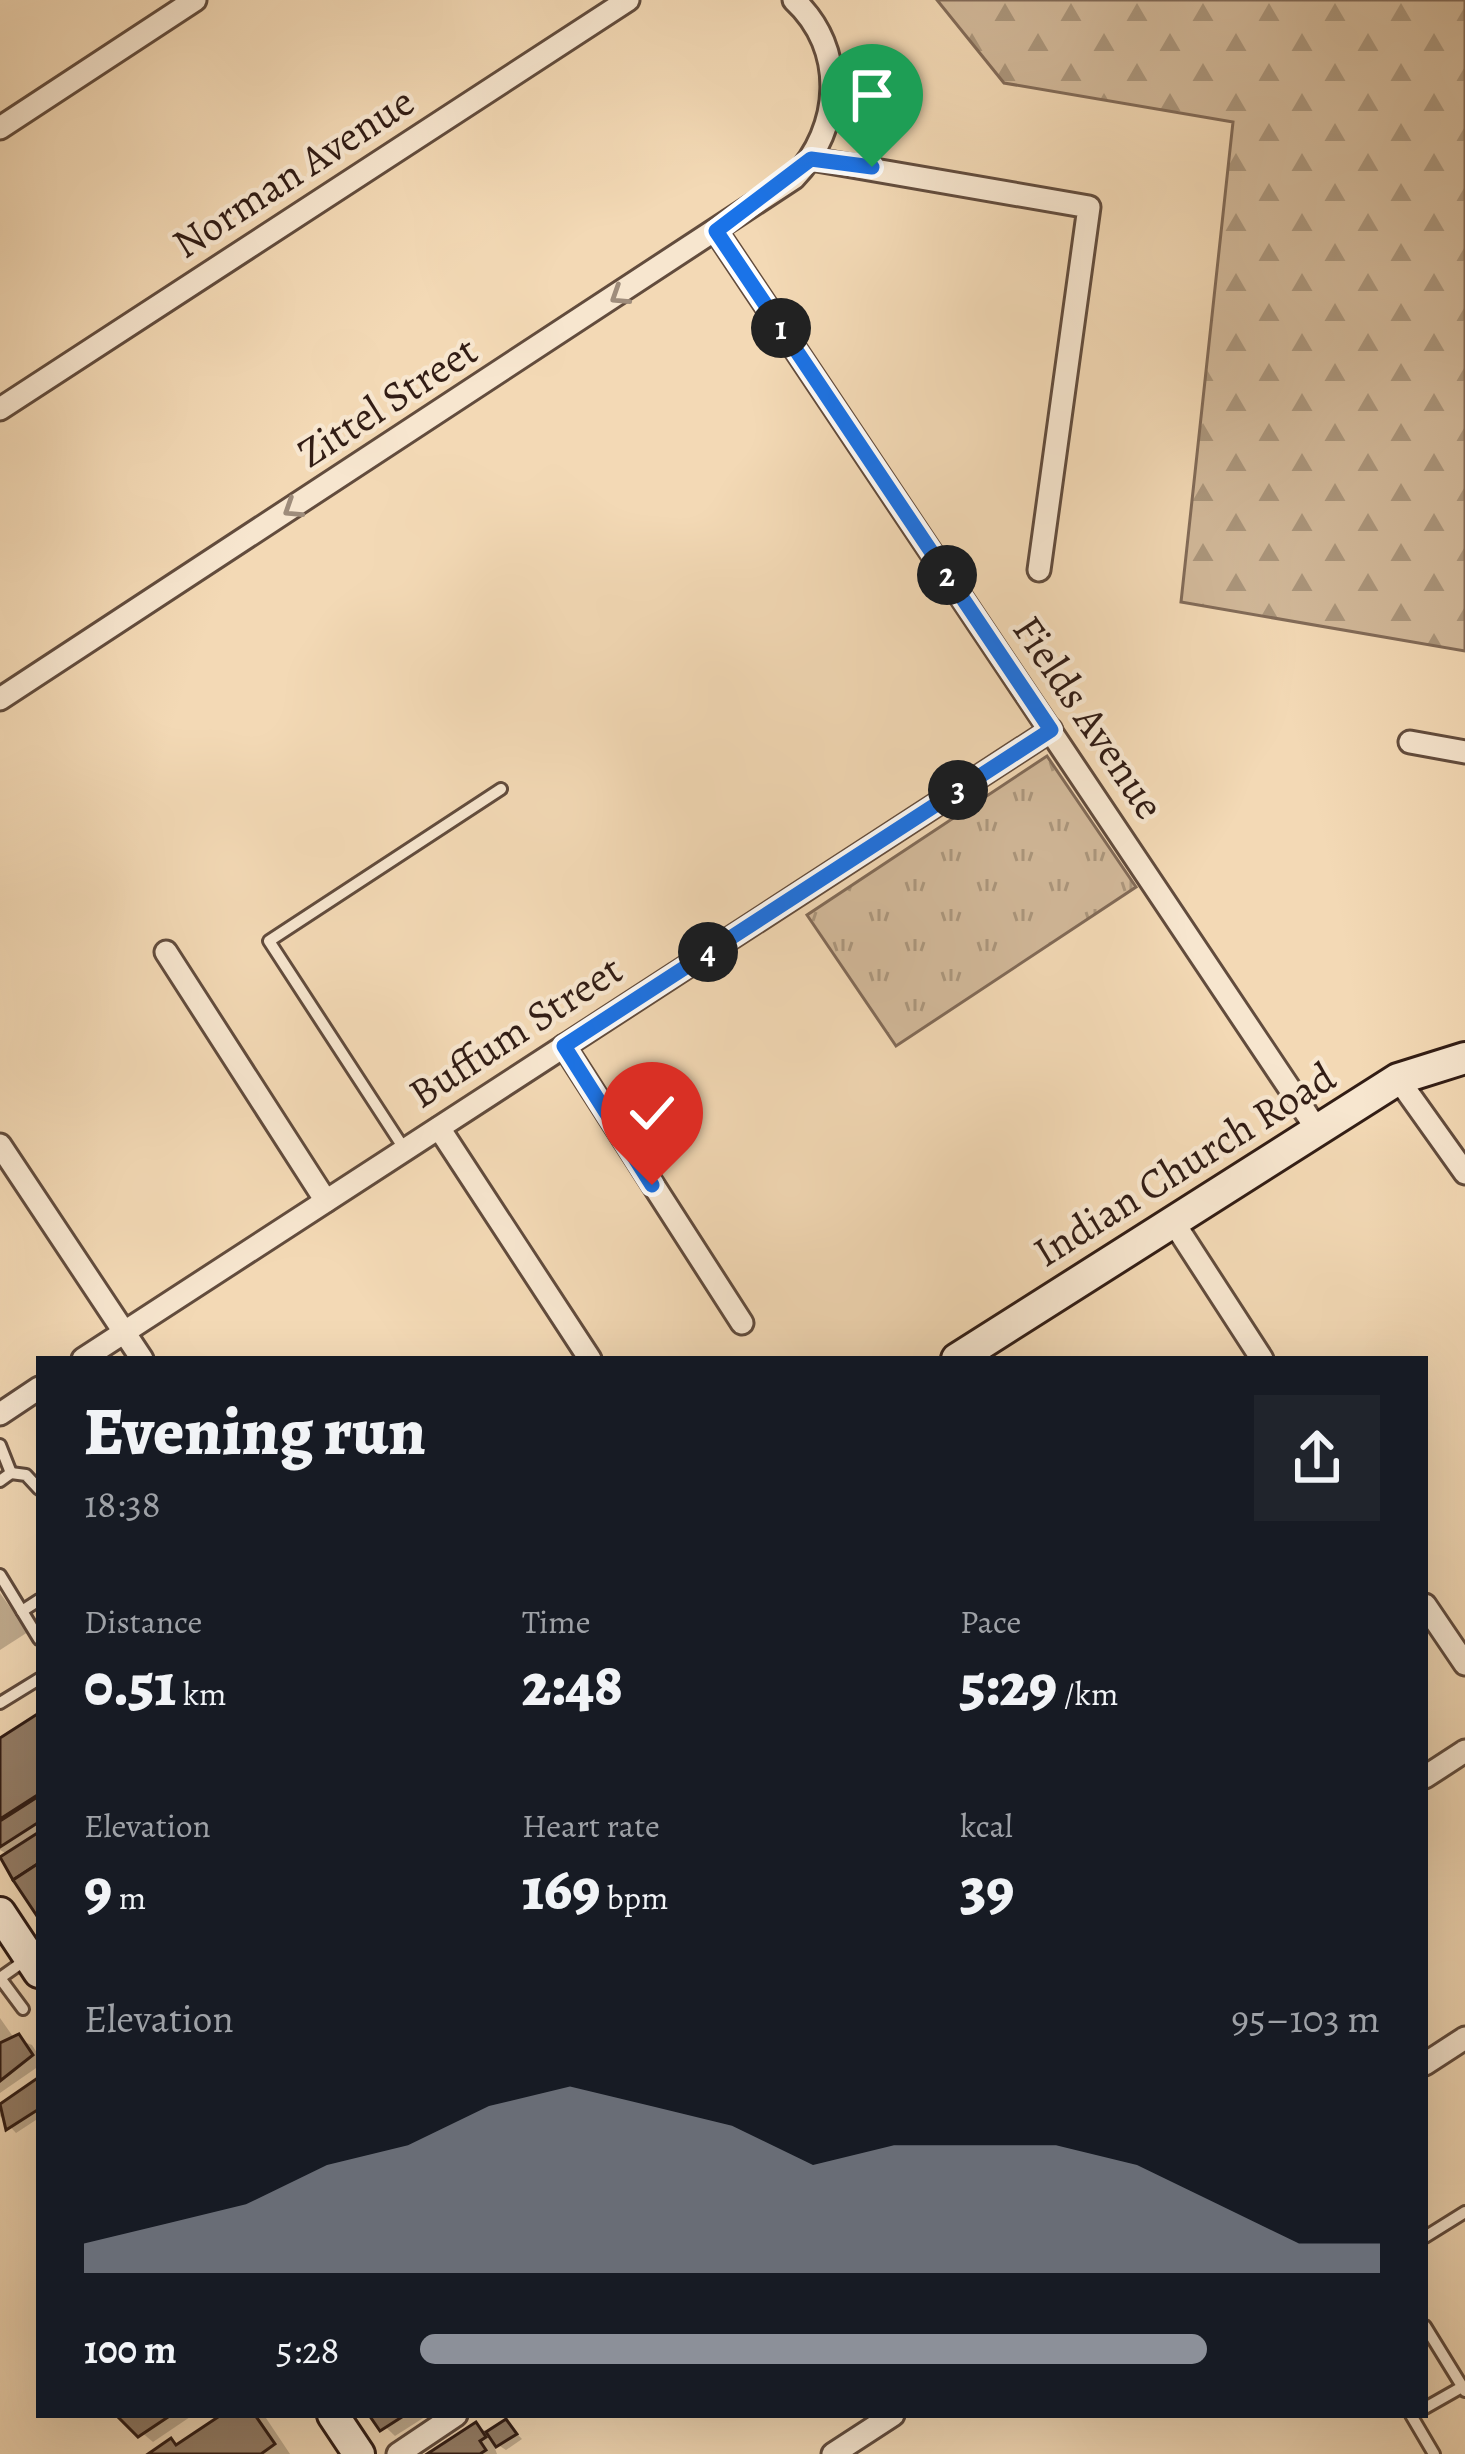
<!DOCTYPE html>
<meta charset="utf-8">
<style>
body{margin:0;font-family:Alegreya,serif;background:#20242c;color:#f1f3f6;height:100vh;display:flex;flex-direction:column;font-size:45px;white-space:nowrap}
*{box-sizing:border-box;margin:0}
p{font-size:39px;color:#9ea1a6}
.icon{flex:none;width:66px;height:66px;fill:none;stroke:currentColor;stroke-width:2;stroke-linecap:round;stroke-linejoin:round}
.map{position:relative;flex:1;overflow:hidden}
.side{position:absolute;left:36px;top:1356px;width:1392px;height:1062px;display:flex;flex-direction:column;background:#171b24;border-radius:0px;box-shadow:0 12px 48px #0002}
.side>*{flex:none}
.pin{position:absolute;display:grid;place-items:center;width:102px;height:102px;color:#fff;margin:-123px -51px;border-radius:50% 50% 50% 0;rotate:-45deg;box-shadow:0 0 12px #0007}
.pin .icon{rotate:45deg}
.km{position:absolute;width:60px;height:60px;margin:-30px;border-radius:50%;background:#222;color:#fff;font-size:33px;line-height:60px;text-align:center}
.round{display:grid;place-items:center;flex:none;width:126px;height:126px;border-radius:0px;background:#20242c}
.head{display:flex;align-items:center;justify-content:space-between;height:204px;padding:0 48px}
h1{font-size:66px;font-weight:800;line-height:90px}
.stats{display:grid;grid-template-columns:repeat(3,1fr);gap:18px;height:204px;padding:12px 48px}
.stats div{display:grid;align-content:center}
.stats b{font-size:60px;font-weight:800}
.stats small{font-size:33px;font-weight:400}
.stats p{font-size:33px}
.chart{height:336px;padding:24px 48px}
.chart p{display:flex;justify-content:space-between}
.chart svg{width:100%;height:216px;margin-top:12px;fill:#8c9099;opacity:.7}
ul{padding:0 48px;list-style:none;font-size:39px}
li{display:grid;grid-template-columns:192px 144px 1fr;align-items:center;height:90px}
li i{height:30px;border-radius:15px;background:#8c9099}
.map>svg:first-child{display:block}
.grass{fill:url(#grass-tufts);stroke:#826b58;stroke-width:3}
.forest{fill:url(#forest-firs);stroke:#826b58;stroke-width:3}
.shadow{fill:#0003}
.building{fill:#967f68;stroke:#321d15;stroke-width:3}
.lines{fill:none;stroke-linecap:round;stroke-linejoin:round}
.lane-casing{stroke:#624c3d;stroke-width:16}
.street-casing{stroke:#624c3d;stroke-width:27}
.secondary-casing{stroke:#321d15;stroke-width:36}
.lane{stroke:#f7e6cf;stroke-width:10}
.street{stroke:#f7e6cf;stroke-width:21}
.secondary{stroke:#f7e6cf;stroke-width:30}
.oneway{stroke:#9e8c7b}
.route-casing{stroke:#fff;stroke-width:24}
.route{stroke:#1a73e8;stroke-width:15}
.labels{text-anchor:middle;dominant-baseline:central;stroke-width:9;stroke-linejoin:round;paint-order:stroke}
.street-label{font-size:42px;fill:#321d15;stroke:#f7e6cf}
</style>
<div class="map">
<svg width="1465" height="2454" viewBox="0 0 1465 2454">
<defs>
<pattern id="grass-tufts" width="24" height="20" patternUnits="userSpaceOnUse" patternTransform="scale(3)"><rect width="24" height="20" fill="#d2b99a"/><path d="M3 7l-1-3M5 7V3M7 7l1-3M15 17l-1-3M17 17v-4M19 17l1-3" fill="none" stroke="#ab967c"/></pattern>
<pattern id="forest-firs" width="22" height="20" patternUnits="userSpaceOnUse" patternTransform="scale(3)"><rect width="22" height="20" fill="#d2b99a"/><path d="M5 1l3.5 6h-7zM16 11l3.5 6h-7z" fill="#ab967c"/></pattern>
</defs>
<rect width="100%" height="100%" fill="#f3d9b5"/>
<filter id="stains"><feTurbulence type="fractalNoise" baseFrequency=".00167" numOctaves="4"/><feColorMatrix values="0 0 0 0 .2 0 0 0 0 .09 0 0 0 0 .02 0 0 0 .5 -.17"/></filter>
<radialGradient id="worn" r=".72"><stop offset=".6" stop-color="#630" stop-opacity="0"/><stop offset="1" stop-color="#630" stop-opacity=".3"/></radialGradient>
<polygon class="grass" points="1047,756 1136,887 896,1046 807,915"/>
<polygon class="forest" points="937,0 1465,0 1465,651 1181,602 1233,122 1004,83"/>
<g class="shadow">
<polygon points="0,1593 28,1632 0,1650"/>
<polygon points="39,1717 39,1914 9,1855 0,1850 0,1742"/>
<polygon points="0,2018 14,2038 32,2045 39,2056 39,2066 0,2093"/>
<polygon points="39,2081 39,2118 16,2133 0,2116 0,2107"/>
<polygon points="121,2415 193,2415 153,2442"/>
<polygon points="226,2415 264,2415 290,2454 153,2454 171,2442 179,2446"/>
<polygon points="373,2415 428,2415 395,2436"/>
<polygon points="506,2422 522,2439 506,2450 492,2441 497,2454 433,2454 476,2426 490,2433"/>
</g>
<g class="building">
<polygon points="39,1713 39,1794 0,1819 0,1738"/>
<polygon points="39,1796 39,1822 0,1847 0,1821"/>
<polygon points="39,1832 39,1863 13,1880 0,1857"/>
<polygon points="39,1863 39,1919 13,1880"/>
<polygon points="19,2034 33,2055 0,2081 0,2043"/>
<polygon points="39,2077 39,2109 6,2130 0,2104"/>
<polygon points="116,2415 171,2415 138,2437"/>
<polygon points="221,2415 255,2415 275,2444 261,2454 148,2454 171,2438 176,2445"/>
<polygon points="369,2415 405,2415 380,2431"/>
<polygon points="506,2419 517,2434 496,2447 486,2432"/>
<polygon points="476,2422 486,2437 480,2441 486,2450 480,2454 427,2454"/>
</g>
<g class="lines">
<defs>
<g id="lane">
<polyline points="405,1150 269,941 501,789"/>
<polyline points="0,1445 11,1473 0,1481"/>
<polyline points="11,1473 26,1475 39,1489"/>
<polyline points="0,1575 39,1639"/>
<polyline points="22,1611 39,1600"/>
<polyline points="0,1703 39,1679"/>
<polyline points="23,2009 0,1978 27,1959"/>
<polyline points="1425,2237 1465,2212"/>
<polyline points="1425,2326 1465,2391"/>
<polyline points="1425,2408 1462,2387"/>
<polyline points="1411,2415 1434,2454"/>
</g>
<g id="street">
<polyline points="0,128 195,0"/>
<polyline points="811,159 1089,207 1039,570"/>
<polyline points="716,231 1316,1128"/>
<polyline points="0,409 628,0"/>
<path d="M0 699 794 178C842 128 847 49 794 0"/>
<polyline points="1410,742 1465,752"/>
<polyline points="166,952 326,1201"/>
<polyline points="564,1046 742,1323"/>
<polyline points="1398,1079 1465,1173"/>
<polyline points="439,1128 590,1359"/>
<polyline points="0,1145 142,1359"/>
<polyline points="1172,1220 1262,1359"/>
<polyline points="83,1359 1051,730"/>
<polyline points="0,1414 39,1388"/>
<polyline points="1425,1605 1465,1664"/>
<polyline points="1425,1777 1465,1751"/>
<polyline points="1425,2064 1465,2038"/>
<polyline points="398,2454 456,2415"/>
<polyline points="833,2454 893,2415"/>
</g>
<g id="secondary">
<polyline points="957,1359 1398,1079 1465,1058"/>
<polyline points="0,1913 39,1972"/>
<polyline points="333,2415 359,2454"/>
</g>
</defs>
<use href="#lane" class="lane-casing"/>
<use href="#street" class="street-casing"/>
<use href="#secondary" class="secondary-casing"/>
<use href="#lane" class="lane"/>
<use href="#street" class="street"/>
<use href="#secondary" class="secondary"/>
</g>
<defs><path id="oneway-chevron" d="M-2-3.5L2.5 0L-2 3.5" fill="none" stroke-width="1.6" stroke-linecap="round" stroke-linejoin="round" transform="scale(3)"/></defs>
<g class="oneway">
<use href="#oneway-chevron" transform="translate(619 296) rotate(147)"/>
<use href="#oneway-chevron" transform="translate(292 509) rotate(147)"/>
</g>
<g class="lines">
<defs>
<polyline id="route" points="652,1185 564,1046 1051,730 716,231 811,159 872,167"/>
</defs>
<use href="#route" class="route-casing"/>
<use href="#route" class="route"/>
</g>
<g class="labels">
<g class="street-label">
<text transform="translate(293 172) rotate(-33)">Norman Avenue</text>
<text transform="translate(387 401) rotate(-33)">Zittel Street</text>
<text transform="translate(1089 717) rotate(56)">Fields Avenue</text>
<text transform="translate(515 1031) rotate(-33)">Buffum Street</text>
<text transform="translate(1184 1164) rotate(-32)">Indian Church Road</text>
</g>
</g>
<rect width="100%" height="100%" filter="url(#stains)"/>
<rect width="100%" height="100%" fill="url(#worn)"/>
</svg>
<div class="pin" style="left:872px;top:167px;background:#1e9e55"><svg class="icon" aria-label="arrive" viewBox="0 0 24 24"><path d="M6 21V4h12l-3 4 3 4H6"/></svg></div>
<div class="pin" style="left:652px;top:1185px;background:#d93025"><svg class="icon" aria-label="check" viewBox="0 0 24 24"><path d="M5 12l5 5 9-10"/></svg></div>
<b class="km" style="left:781px;top:328px">1</b>
<b class="km" style="left:947px;top:575px">2</b>
<b class="km" style="left:958px;top:790px">3</b>
<b class="km" style="left:708px;top:952px">4</b>
<section class="side">
<div class="head"><div><h1>Evening run</h1><p>18:38</p></div><a class="round"><svg class="icon" aria-label="share" viewBox="0 0 24 24"><path d="M12 15V3M7 8l5-5 5 5M5 13v7h14v-7"/></svg></a></div>
<div class="stats">
<div><p>Distance</p><b>0.51<small> km</small></b></div>
<div><p>Time</p><b>2:48</b></div>
<div><p>Pace</p><b>5:29<small> /km</small></b></div>
</div>
<div class="stats">
<div><p>Elevation</p><b>9<small> m</small></b></div>
<div><p>Heart rate</p><b>169<small> bpm</small></b></div>
<div><p>kcal</p><b>39</b></div>
</div>
<div class="chart"><p><span>Elevation</span>95–103 m</p>
<svg viewBox="0 0 160 44" preserveAspectRatio="none"><path d="M0 44V38L10 34L20 30L30 22L40 18L50 10L60 6L70 10L80 14L90 22L100 18L110 18L120 18L130 22L140 30L150 38L160 38V44z"/></svg>
</div>
<ul>
<li><b>100 m</b>5:28<i style="width:82%"></i></li>
</ul>
</section>
</div>
